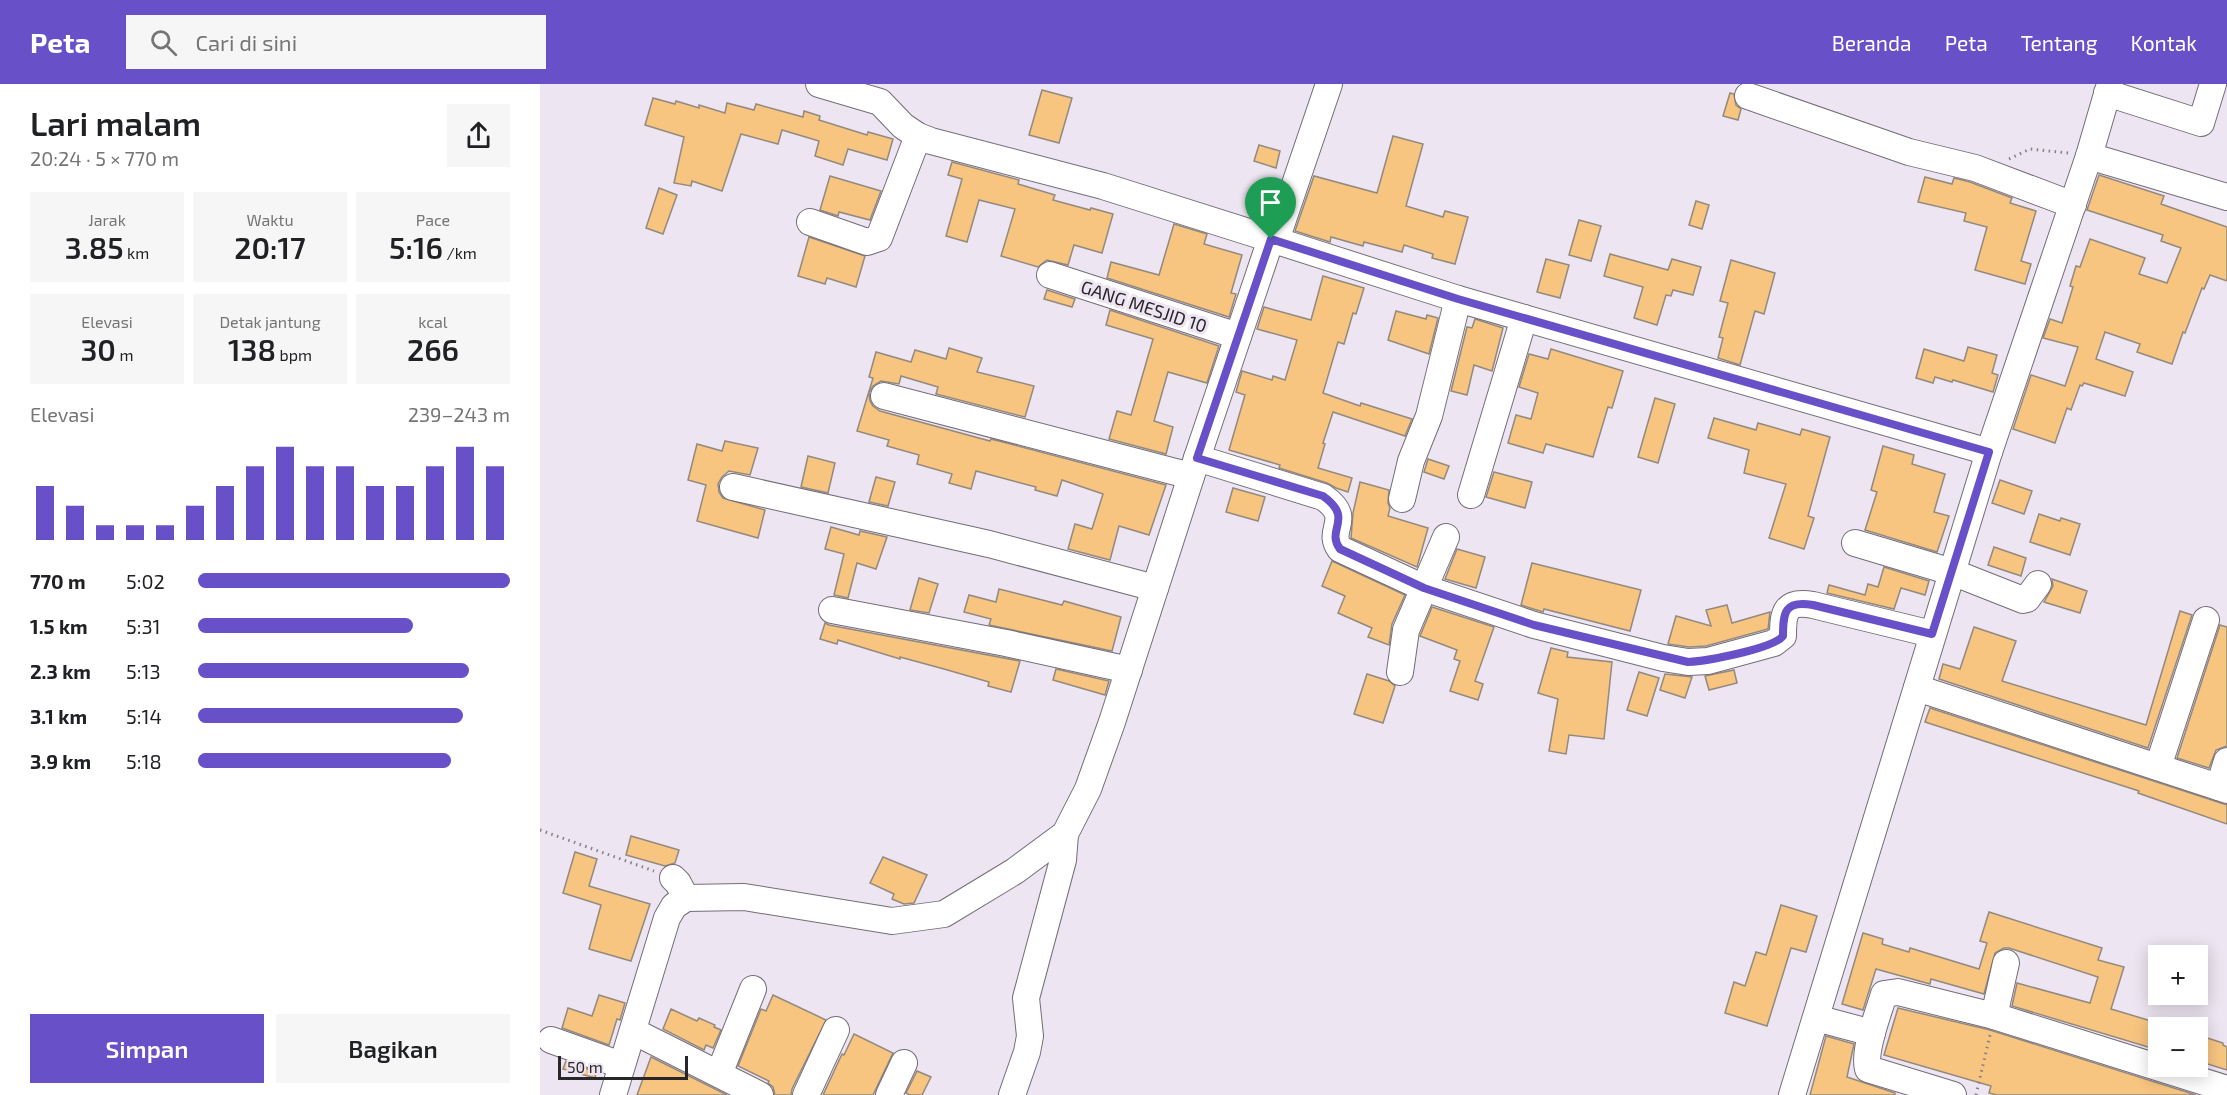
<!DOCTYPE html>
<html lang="id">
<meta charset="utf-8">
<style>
body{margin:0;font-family:"Exo 2",sans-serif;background:#f6f6f6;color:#202124;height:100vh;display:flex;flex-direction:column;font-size:22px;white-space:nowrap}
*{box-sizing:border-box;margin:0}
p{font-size:20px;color:#757577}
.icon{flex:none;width:33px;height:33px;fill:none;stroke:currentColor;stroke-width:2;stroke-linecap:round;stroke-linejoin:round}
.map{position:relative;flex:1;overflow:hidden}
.details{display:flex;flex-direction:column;background:#fff;width:540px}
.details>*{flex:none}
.tools{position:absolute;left:1608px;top:861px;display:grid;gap:12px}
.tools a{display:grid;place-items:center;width:60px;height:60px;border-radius:0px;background:#fff;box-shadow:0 3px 15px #0003;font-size:30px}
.scale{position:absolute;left:18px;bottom:15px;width:130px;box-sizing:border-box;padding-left:6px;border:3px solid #29262a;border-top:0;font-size:16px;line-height:21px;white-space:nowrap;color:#29262a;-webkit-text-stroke:4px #ede5f1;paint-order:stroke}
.pin{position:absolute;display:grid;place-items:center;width:51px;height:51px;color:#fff;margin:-62px -26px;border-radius:50% 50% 50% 0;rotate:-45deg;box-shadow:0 0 6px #0007}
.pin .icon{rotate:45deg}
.round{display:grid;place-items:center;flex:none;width:63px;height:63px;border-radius:0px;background:#f6f6f6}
.overview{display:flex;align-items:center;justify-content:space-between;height:102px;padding:0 30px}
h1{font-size:33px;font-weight:600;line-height:45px}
.figures{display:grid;grid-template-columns:repeat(3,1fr);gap:9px;height:102px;padding:6px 30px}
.figures div{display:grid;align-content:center;border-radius:0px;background:#f6f6f6;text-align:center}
.figures b{font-size:30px;font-weight:600}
.figures small{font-size:16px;font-weight:400}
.figures p{font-size:16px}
.chart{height:168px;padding:12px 30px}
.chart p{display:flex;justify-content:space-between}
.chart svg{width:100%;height:108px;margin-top:6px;stroke:#6850c9;stroke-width:6}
.action{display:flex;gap:12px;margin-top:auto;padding:12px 30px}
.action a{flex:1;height:69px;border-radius:0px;background:#6850c9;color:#fff;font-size:24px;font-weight:600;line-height:69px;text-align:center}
.action a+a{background:#f6f6f6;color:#202124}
ul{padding:0 30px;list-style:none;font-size:20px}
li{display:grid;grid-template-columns:96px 72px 1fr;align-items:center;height:45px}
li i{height:15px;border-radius:8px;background:#6850c9}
header{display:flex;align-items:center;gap:36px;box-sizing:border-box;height:84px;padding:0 30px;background:#6850c9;color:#fff}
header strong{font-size:28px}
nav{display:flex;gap:33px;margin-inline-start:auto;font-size:21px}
.search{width:420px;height:54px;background:#f6f6f6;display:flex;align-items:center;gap:15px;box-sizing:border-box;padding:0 21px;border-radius:0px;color:#757577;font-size:22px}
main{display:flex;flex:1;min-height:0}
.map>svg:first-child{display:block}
.building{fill:#f8c580;stroke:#92897f;stroke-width:1.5}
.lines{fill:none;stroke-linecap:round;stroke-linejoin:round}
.minor-casing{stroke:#746d78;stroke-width:28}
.path{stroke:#857f87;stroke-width:3;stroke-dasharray:1.5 4.5;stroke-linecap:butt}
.minor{stroke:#fff;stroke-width:26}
.route-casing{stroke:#fff;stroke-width:12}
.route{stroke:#6850c9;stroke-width:8}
.labels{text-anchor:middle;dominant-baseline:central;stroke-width:6;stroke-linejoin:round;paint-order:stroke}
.street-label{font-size:18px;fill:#29262a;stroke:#ede5f1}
</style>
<header>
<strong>Peta</strong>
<div class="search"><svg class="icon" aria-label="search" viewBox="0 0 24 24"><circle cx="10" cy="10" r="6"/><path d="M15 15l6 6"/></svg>Cari di sini</div>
<nav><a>Beranda</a><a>Peta</a><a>Tentang</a><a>Kontak</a></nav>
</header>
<main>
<section class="details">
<div class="overview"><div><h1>Lari malam</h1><p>20:24 · 5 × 770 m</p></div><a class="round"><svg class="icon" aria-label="share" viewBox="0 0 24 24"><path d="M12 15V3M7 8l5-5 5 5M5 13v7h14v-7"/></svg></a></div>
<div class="figures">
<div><p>Jarak</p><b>3.85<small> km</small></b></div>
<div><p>Waktu</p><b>20:17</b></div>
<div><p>Pace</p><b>5:16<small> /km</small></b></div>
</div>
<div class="figures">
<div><p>Elevasi</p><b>30<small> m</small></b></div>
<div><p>Detak jantung</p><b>138<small> bpm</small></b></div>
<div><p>kcal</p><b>266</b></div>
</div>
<div class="chart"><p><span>Elevasi</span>239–243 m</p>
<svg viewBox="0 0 160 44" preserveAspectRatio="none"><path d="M5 44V22M15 44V30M25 44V38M35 44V38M45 44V38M55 44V30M65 44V22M75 44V14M85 44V6M95 44V14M105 44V14M115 44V22M125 44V22M135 44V14M145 44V6M155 44V14"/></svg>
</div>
<ul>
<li><b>770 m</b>5:02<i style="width:100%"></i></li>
<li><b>1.5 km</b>5:31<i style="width:69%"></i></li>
<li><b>2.3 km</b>5:13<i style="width:87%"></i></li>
<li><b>3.1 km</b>5:14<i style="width:85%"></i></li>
<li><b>3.9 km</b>5:18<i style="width:81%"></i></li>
</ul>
<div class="action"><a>Simpan</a><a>Bagikan</a></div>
</section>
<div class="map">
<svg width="1687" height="1011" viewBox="0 0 1687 1011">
<rect width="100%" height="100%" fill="#ede5f1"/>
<g class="building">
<polygon points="502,6 532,14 519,59 489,51"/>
<polygon points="1190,9 1194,10 1196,21 1201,25 1198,36 1183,32"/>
<polygon points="113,14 135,20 136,17 159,24 159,21 185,29 187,19 214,26 216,20 263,33 264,27 280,32 279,36 327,51 328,48 353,55 347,76 308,65 303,81 275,72 279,57 242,46 238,60 201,50 182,107 152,97 151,102 134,99 144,53 105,41"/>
<polygon points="853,52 883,60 866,122 903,133 905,127 928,133 915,180 892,174 893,170 864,161 862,168 824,158 823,162 791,153 790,158 755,147 774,92 837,109"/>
<polygon points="719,61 740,67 736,84 714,77"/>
<polygon points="412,78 479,96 478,100 515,111 513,116 550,126 551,124 573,130 562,169 534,161 528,181 507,176 498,183 461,172 475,125 439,116 427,158 406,152 422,95 408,91"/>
<polygon points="1559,91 1624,112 1621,120 1687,143 1687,197 1670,191 1664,205 1662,204 1645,249 1643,248 1632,280 1597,268 1600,260 1565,248 1556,275 1593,288 1585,312 1544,299 1542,302 1540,301 1531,326 1527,324 1515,359 1473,345 1491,291 1525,302 1538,263 1503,254 1510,235 1522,239 1533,203 1530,202 1536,182 1540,183 1550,155 1605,174 1599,190 1627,199 1641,164 1621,157 1623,151 1547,126"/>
<polygon points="290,92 341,107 330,136 299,128 298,132 280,126"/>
<polygon points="1385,93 1412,100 1414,94 1430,98 1472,114 1470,119 1496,127 1481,177 1491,180 1485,200 1435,186 1447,143 1424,137 1426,129 1378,118"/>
<polygon points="119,104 137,111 123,150 106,144"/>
<polygon points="1156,117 1169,121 1162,145 1149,141"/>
<polygon points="1039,136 1061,142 1051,177 1029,171"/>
<polygon points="634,140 667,150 664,160 702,171 691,209 696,210 689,233 567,194 571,178 619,191"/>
<polygon points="269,153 325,172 316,203 287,194 285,200 258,192"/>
<polygon points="1070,170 1128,186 1132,175 1161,183 1153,211 1133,206 1131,212 1126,211 1117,241 1094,234 1103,203 1064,192"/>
<polygon points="1006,175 1029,181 1020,214 997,208"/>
<polygon points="1191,176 1235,189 1224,230 1215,227 1200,281 1178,274 1183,254 1179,253 1188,219 1180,217"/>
<polygon points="783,192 824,204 816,230 813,229 804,260 798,258 783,309 820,322 821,319 872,335 865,352 793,328 783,359 785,360 778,384 812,394 808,408 796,404 787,399 739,384 740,381 689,366 705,311 696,308 702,287 732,296 733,292 745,296 757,256 717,245 724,223 771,236"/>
<polygon points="507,206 535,215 532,223 504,215"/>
<polygon points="570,226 679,262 667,299 628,288 614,337 633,343 626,370 569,355 577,327 591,331 613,255 566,241"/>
<polygon points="856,227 886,235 887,231 898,234 889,270 848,256"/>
<polygon points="935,235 963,244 952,287 934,281 927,311 911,307 927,243 932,244"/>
<polygon points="1428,263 1457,271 1452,289 1458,291 1453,308 1413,296 1412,298 1395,293 1393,299 1376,294 1384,265 1424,277"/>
<polygon points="409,264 442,274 437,288 494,302 485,333 396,310 398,303 361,292 359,300 341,297 333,302 329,309 330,317 333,322 340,327 450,357 451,355 626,401 609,451 579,442 570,476 528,465 535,440 552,445 563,410 522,396 517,412 495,406 496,403 436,387 431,405 409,399 412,390 377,380 379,371 347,362 349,356 317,347 333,294 329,293 336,268 371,278 375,266 406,275"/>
<polygon points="1011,265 1083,287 1072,324 1068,323 1053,373 1006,360 1003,369 968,359 976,331 991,335 998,309 979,303 989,270 1008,275"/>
<polygon points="1115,314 1135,320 1118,379 1098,373"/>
<polygon points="1174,334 1216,346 1218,339 1260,351 1262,345 1290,353 1268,432 1274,434 1264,465 1229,454 1246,400 1204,389 1209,366 1168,354"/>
<polygon points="185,357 218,364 210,391 189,387 182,393 178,400 179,408 183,414 225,426 218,454 157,437 166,401 148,396 157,360 182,367"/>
<polygon points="1343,362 1374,371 1372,380 1405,390 1394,428 1409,432 1397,468 1325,446 1337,408 1331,406"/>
<polygon points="268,372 295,379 288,409 261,403"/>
<polygon points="888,375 909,382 904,395 884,388"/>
<polygon points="954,388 992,398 985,424 946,413"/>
<polygon points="336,393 355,398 348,422 329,418"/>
<polygon points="1460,396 1492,407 1484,430 1452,419"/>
<polygon points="820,398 849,406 848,419 850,424 848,432 888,444 877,483 811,454 813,429"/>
<polygon points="693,404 725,413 718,437 686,428"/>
<polygon points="1499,430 1520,437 1521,434 1540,440 1530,471 1490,458"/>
<polygon points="291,443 319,451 320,447 347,453 336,485 317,479 308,514 294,511 304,470 285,465"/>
<polygon points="1454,463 1486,474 1481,492 1448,481"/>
<polygon points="917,465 945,473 936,504 905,495"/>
<polygon points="792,477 865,511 852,540 849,561 828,553 832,544 798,529 805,512 782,502"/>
<polygon points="992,479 1101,506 1090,547 1004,525 1003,528 981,521"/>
<polygon points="1344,483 1389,497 1385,511 1361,504 1354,525 1287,509 1289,501 1325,511 1328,500 1338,503"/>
<polygon points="379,494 398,500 389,529 370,526"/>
<polygon points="1512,495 1547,507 1540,529 1504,518 1513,502"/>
<polygon points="459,505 522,521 524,517 581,533 572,567 449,541 451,535 424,528 429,511 456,518"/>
<polygon points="1187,521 1192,539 1230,528 1228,545 1166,562 1149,563 1128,560 1136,532 1171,542 1166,526"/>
<polygon points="892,523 954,543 935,597 943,600 938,616 910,607 920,577 914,575 917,566 880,552"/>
<polygon points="1640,527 1652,531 1608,664 1399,595 1403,580 1420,585 1434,543 1476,557 1462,597 1606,641"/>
<polygon points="285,539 289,541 480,577 471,608 448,602 449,598 404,585 360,573 360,575 298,556 297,560 280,555"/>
<polygon points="1680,541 1687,543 1687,662 1676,666 1669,684 1637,674"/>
<polygon points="1011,564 1028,568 1027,573 1072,578 1064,655 1029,651 1026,670 1009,667 1018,615 998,609"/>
<polygon points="516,585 569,597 565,611 513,596"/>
<polygon points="1194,586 1197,599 1169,606 1165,592"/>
<polygon points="1099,588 1119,594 1107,632 1087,626"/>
<polygon points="827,590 849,597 855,602 843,639 814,630"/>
<polygon points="1125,590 1152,593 1145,614 1120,606"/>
<polygon points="1390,624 1687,721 1687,740 1598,709 1599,707 1385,638"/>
<polygon points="91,752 139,766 135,779 125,782 86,771"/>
<polygon points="35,768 57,775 49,802 110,820 91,877 49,865 61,821 23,809"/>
<polygon points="343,773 387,791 374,819 364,820 352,815 354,810 330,799"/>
<polygon points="1241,821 1277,832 1266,868 1251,864 1227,942 1185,929 1194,898 1205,902 1216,868 1226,871"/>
<polygon points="1449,828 1562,864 1558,876 1584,883 1571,925 1618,939 1618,966 1472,922 1477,899 1550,919 1558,893 1469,864 1464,864 1455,869 1444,910 1391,895 1390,900 1336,885 1323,926 1302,920 1323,849 1343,855 1342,860 1369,868 1370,864 1439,885 1447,859 1440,857"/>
<polygon points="59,911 85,919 80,936 77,935 69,961 22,944 28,924 52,932"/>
<polygon points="233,911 286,936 252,1005 251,1011 235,1011 233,1003 228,999 229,997 198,982 221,925 226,927"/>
<polygon points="1358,924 1450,946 1656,1011 1457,1011 1449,1009 1451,1002 1344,971"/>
<polygon points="131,925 157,937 159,934 175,941 174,943 181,946 173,964 166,961 164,966 123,945"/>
<polygon points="314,950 353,969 333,1011 283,1011 302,970 304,971"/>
<polygon points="1658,951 1683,959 1683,961 1687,963 1687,986 1658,977"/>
<polygon points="1286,952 1314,960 1307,993 1355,1009 1355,1011 1270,1011"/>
<polygon points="111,973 187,1011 97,1011"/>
<polygon points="26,977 56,988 55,994 23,985"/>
<polygon points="377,987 391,993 382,1011 370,1011 366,1009"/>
</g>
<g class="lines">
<defs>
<g id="minor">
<polyline points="279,0 340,18 363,42 378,52 391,57 563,102 731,155"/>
<polyline points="1567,9 1661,39 1673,0"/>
<polyline points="1208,12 1369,68 1435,84 1533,121"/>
<polyline points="1549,72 1687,113"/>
<polyline points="270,138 327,158 339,154 378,52"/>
<polyline points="736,156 789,0"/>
<polyline points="510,191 698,252"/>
<polyline points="344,312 651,392"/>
<path d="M657 374 783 413C815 435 785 445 800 465L884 504 994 541 1123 574 1148 578 1168 577 1234 559 1243 552C1243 528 1245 516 1273 521L1392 550"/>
<polyline points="193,403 449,460 615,504"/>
<polyline points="931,411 984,234"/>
<polyline points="862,415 871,377 889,332 918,215"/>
<polyline points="1315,459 1412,488 1483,516 1487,515 1498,500"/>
<polyline points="292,526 466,559 589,586"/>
<polyline points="860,588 866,546 906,453"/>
<polyline points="1377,604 1687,706"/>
<polyline points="1618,683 1666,536"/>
<polyline points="1679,703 1687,677"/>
<polyline points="133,794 138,799 146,814"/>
<polyline points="1454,932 1466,879"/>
<polyline points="1276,934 1332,949"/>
<polyline points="93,947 220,1011"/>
<polyline points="11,956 81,981"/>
<polyline points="179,990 213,905"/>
<polyline points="73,1011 127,834 134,822 146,814 204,813 352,837 404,830 475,787 525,750 548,705 572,638 657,374 731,155 918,215 1449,368 1549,72 1570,0"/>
<polyline points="266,1011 296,946"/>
<polyline points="349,1011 364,979"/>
<polyline points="472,1011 487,968 490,952 486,914 523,776 525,750"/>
<polyline points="1252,1011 1449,368"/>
<path d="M1413 1011 1328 985C1323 966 1339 928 1344 910L1358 908 1454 932 1687 1005"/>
</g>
</defs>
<use href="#minor" class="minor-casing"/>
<g class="path">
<polyline points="1469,75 1490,65 1528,69"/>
<polyline points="0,746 114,787"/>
<polyline points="1436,1011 1450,951"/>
</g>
<use href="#minor" class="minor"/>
</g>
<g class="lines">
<defs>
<path id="route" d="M731 155 918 215 1449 368 1392 550 1273 521C1245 516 1243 528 1243 552 1233 565 1166 577 1148 578L994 541 884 504 800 465C785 445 815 435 783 412L657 374Z"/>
</defs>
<use href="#route" class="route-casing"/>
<use href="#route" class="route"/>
</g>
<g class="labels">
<g class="street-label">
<text transform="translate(604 222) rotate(18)">GANG MESJID 10</text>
</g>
</g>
</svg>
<div class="tools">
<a>+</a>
<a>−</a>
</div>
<div class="scale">50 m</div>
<div class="pin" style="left:731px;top:155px;background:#1e9e55"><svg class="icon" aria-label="arrive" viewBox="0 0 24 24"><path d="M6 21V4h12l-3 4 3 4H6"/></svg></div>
</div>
</main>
